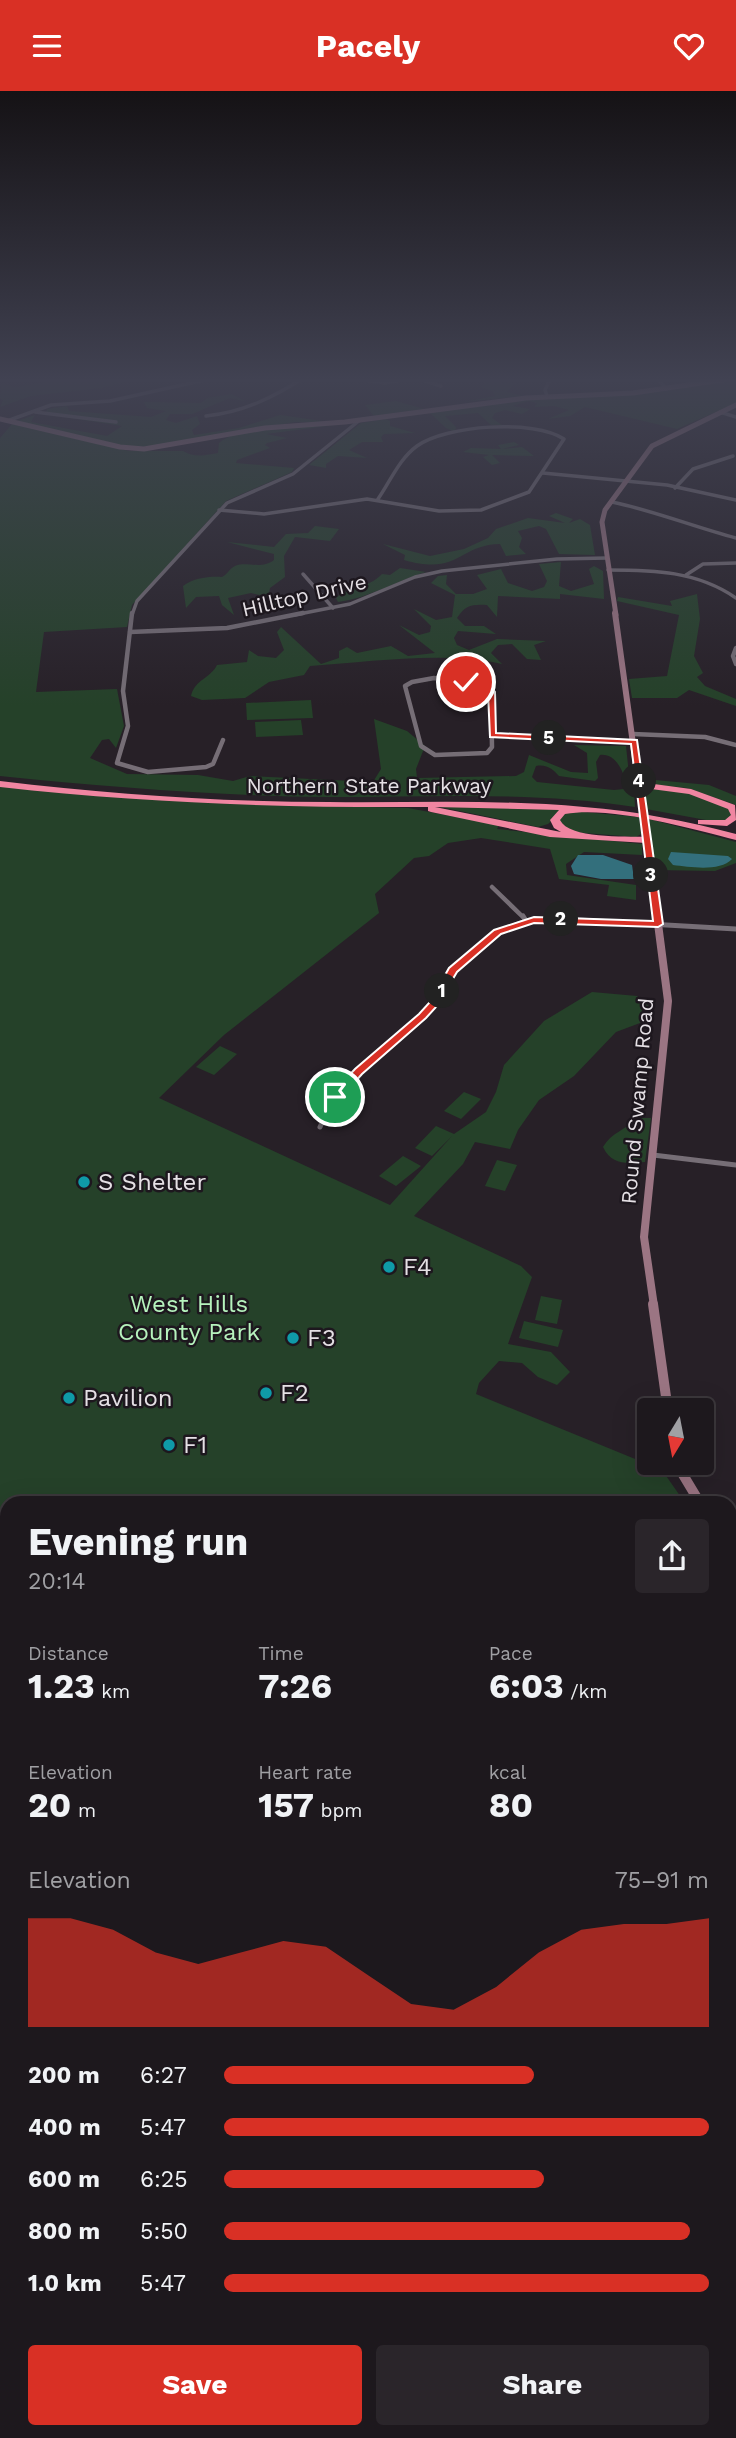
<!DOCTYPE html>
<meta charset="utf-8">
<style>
body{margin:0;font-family:"Work Sans",sans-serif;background:#2a252a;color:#f1f3f6;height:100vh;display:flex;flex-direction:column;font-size:26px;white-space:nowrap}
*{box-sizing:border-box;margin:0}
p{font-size:23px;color:#a0a0a4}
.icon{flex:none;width:38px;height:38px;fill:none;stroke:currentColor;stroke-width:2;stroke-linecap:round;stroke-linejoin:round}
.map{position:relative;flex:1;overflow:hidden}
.side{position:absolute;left:0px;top:1405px;width:737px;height:943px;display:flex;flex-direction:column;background:#1d181d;border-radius:21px 21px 0 0;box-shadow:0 7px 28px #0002,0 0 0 2px #3b373b}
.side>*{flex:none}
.needle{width:46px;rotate:190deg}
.controls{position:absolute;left:637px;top:1307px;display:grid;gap:14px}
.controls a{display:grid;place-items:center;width:77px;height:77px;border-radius:7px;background:#1d181d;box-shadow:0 7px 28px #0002,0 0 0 2px #3b373b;font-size:35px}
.pin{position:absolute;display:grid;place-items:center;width:60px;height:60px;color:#fff;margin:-30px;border:4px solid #fff;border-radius:50%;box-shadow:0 2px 7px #0007}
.km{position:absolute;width:35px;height:35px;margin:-18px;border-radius:50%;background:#222;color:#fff;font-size:19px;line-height:35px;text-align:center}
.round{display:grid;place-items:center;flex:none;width:74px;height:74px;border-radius:7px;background:#2a252a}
.summary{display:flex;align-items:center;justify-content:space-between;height:119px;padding:0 28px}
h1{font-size:38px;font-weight:700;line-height:52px}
.stats{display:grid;grid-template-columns:repeat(3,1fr);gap:10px;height:119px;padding:7px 28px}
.stats div{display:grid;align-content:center}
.stats b{font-size:35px;font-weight:700}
.stats small{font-size:19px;font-weight:400}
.stats p{font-size:19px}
.chart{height:196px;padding:14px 28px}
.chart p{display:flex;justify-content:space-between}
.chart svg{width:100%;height:126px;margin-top:7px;fill:#d93025;opacity:.7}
.cta{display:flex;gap:14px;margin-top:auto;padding:14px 28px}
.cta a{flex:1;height:80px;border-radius:7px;background:#d93025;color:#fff;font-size:28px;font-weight:700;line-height:80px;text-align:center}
.cta a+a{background:#2a252a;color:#f1f3f6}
ul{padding:0 28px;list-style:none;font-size:23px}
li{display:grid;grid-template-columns:112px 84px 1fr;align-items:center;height:52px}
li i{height:18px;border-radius:9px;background:#d93025}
header{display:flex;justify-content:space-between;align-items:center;height:91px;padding:0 28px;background:#d93025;color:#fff;font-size:32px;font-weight:700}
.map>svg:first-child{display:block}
.green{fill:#254129}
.water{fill:#336f7c}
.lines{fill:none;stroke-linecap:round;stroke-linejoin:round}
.street-far4{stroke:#766e76;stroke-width:3.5}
.street-far3{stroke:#766e76;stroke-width:4.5}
.street-far2{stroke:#766e76;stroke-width:5}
.street-far1{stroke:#766e76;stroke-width:7}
.street{stroke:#766e76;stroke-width:9}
.secondary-far3{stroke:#9b7583;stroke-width:5}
.secondary-far2{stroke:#9b7583;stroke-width:6}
.secondary-far1{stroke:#9b7583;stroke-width:8}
.secondary{stroke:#9b7583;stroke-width:10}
.highway{fill:#f085a1;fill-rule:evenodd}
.route{fill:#d93025;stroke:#fff;stroke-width:2}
.culture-dot{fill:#0f9aa8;stroke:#1d171e;stroke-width:2.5}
.labels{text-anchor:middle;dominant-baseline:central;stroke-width:5;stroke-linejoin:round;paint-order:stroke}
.far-street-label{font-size:21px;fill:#e5e0e5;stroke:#1d171e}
.poi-label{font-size:24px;fill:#e5e0e5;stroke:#1d171e;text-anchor:start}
.park-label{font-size:24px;fill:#b6f3bd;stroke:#1d171e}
</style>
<header><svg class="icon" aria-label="menu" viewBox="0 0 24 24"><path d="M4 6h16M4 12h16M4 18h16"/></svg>Pacely<svg class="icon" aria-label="heart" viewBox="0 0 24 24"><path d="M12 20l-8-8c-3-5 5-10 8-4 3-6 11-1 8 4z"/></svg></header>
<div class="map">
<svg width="736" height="2347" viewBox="0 0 736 2347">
<rect width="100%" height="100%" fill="#272027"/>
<g class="green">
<polygon points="71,286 147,286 101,297 31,305 0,316 3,309 0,308 1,292 16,296"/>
<polygon points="481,286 502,286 502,291 514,292 507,301 523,305 463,311 495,305 493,300 481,296 486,290"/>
<polygon points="736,288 736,312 677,338 585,316 570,325 548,328 569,319 554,315 534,316 537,312 529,310 512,315 530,318 522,323 505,319 495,322 492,327 502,334 491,334 478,322 445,325 456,336 455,341 446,337 430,322 527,309 633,303"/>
<polygon points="232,303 244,310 230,307 192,323 170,323 166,329 176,332 197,325 200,333 192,339 194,344 239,337 280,324 329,331 295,331 151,356 120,355 17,330 35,324 31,331 107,345 122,335 46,323 47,318 67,315 69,320 151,326 166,320 147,317 144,311 201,312 207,307"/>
<polygon points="396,310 424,318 374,325 365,314"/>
<polygon points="386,328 390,330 390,335 415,342 384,343 381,346 383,351 362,351 349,359 367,367 338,365 326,373 326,377 309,374 361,332"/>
<path d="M12 333 129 360H183C194 367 207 364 218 362L219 352C240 333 306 336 335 334L266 343 287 347 267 352 265 354 270 357 237 369 236 372 294 377 292 381 226 410 132 514 127 536 44 541 36 601 117 598 124 635 116 657 109 648 102 649 90 667 127 683 198 684 233 690 250 685 373 691 381 678 374 628 407 640 425 655 416 678 417 687 516 685 524 681 529 664 571 681 588 682 587 662 574 654 626 655 630 693 626 692C623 679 615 662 600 664L596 671 598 687 595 690 559 685C553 679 548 673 536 675L532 686 537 691 614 699 634 697 635 716C533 700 431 706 328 706 219 705 109 696 0 685V347Z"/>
<polygon points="514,351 519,354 502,358 522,356 534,365 492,364 500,372 492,374 483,366 489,364 463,361 471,357 501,358 498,354"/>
<path d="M556 422 573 428 569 432 580 428 590 434 595 464 559 463 546 438 539 435 518 440 522 447 519 456 526 463 506 465 500 453C458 454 459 485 404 469L405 464 383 453 430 465 464 458 488 447 496 438 528 427 565 432 549 425Z"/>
<path d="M315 435 339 438 330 450 295 446 284 465 285 486 270 497 269 502 282 517 272 516 264 505 251 502 228 507 234 524 222 514 219 505 196 506 186 517 183 495C193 487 210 485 222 486 228 483 229 478 235 475 248 470 261 479 274 469V463L227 451 274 456 286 443 308 442Z"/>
<path d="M561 471 559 495 571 500 594 493 589 478 594 475 603 480 604 508 560 503V508L498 505 497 526 487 514C473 513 465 514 457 527L465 535H484L496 543 458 540 454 547 457 554 469 559 497 548 546 550 534 554 541 569 527 568 512 553 498 554 491 562 502 573C439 560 373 571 310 575L304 584 269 591 245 607 202 609 191 605C195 588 210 588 217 574L247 571 249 559 258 565 276 567 284 559 277 541 281 536 321 573 339 567V560L347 556 357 562 391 555 408 565 435 562 399 534 419 544 430 541 431 535 414 518 436 529 452 526 455 504 431 492 438 485 447 484 446 493 456 503H473L487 498 477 484 501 478 508 492 532 500 544 496 547 490 539 473Z"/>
<path d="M400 477 426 481C396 490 369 507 338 511L336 507C350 494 368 498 382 483L390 484Z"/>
<polygon points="697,503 700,528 694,565 703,582 697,586 705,595 736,608 736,615 689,599 677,607 632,607 629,588 667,585 679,524 617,510 618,506 672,515 670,510"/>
<polygon points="311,609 313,627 247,629 246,612"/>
<polygon points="301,629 303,644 256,646 255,631"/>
<polygon points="644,688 709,694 736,705 736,714 687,697 647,693"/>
<polygon points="0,695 214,712 408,717 499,734 497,738 642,753 642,764 584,761 566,773 567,784 636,794 636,809 607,805 609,794 559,788 550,758 481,747 448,752 429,765 414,767 375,803 379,822 224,944 159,1007 390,1114 452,1045 432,1065 415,1057 436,1035 454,1043 486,1021 496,1001 504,974 544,930 592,901 637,905 653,919 640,932 616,941 574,985 539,1009 518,1039 510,1058 475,1051 463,1073 414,1125 521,1175 532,1186 508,1253 551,1261 570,1281 557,1294 538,1286 522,1272 499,1270 479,1292 476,1303 662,1379 685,1412 7,1412 7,1634 0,1632"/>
<path d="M648 697C672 699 720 702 733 723L727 729 717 731 646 718 644 700Z"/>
<polygon points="430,714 566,717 548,733 538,736"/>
<polygon points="571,720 639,726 641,743 636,746 571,741 562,738 558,726"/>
<polygon points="649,728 736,751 736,772 715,780 655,779"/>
<polygon points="220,955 237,963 214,984 196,976"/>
<polygon points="464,1001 481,1008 461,1028 444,1020"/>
<path d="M639 1027H651L645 1071C627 1072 612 1075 603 1056 611 1042 626 1038 639 1027Z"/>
<polygon points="403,1065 421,1075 396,1095 379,1085"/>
<polygon points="497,1069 517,1074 505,1100 485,1095"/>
<polygon points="541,1205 562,1209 557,1233 535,1229"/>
<polygon points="524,1230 563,1239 558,1256 519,1247"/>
<polygon points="730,1477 736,1486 736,1716 730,1714"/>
<polygon points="0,1639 7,1640 7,2342 730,2342 730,1719 736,1721 736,2347 0,2347"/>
</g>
<g class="water">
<path d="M671 761 728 765 732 768C720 781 690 776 673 774L668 768Z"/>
<polygon points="578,764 603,764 632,774 634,788 601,788 574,783 571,775"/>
</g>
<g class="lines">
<g class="street-far4">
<polyline points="344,286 385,292 418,286"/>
<polyline points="657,286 666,298"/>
<polyline points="417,287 441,295"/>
<polyline points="547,305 545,299 551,286"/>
<polyline points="35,321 116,331"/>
<polyline points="720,321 736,326"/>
<path d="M206 325C244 321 274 306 305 286"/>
<polyline points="7,330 51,314 110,310 218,286"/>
<polyline points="543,382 667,394 736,409"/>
<polyline points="675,397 693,378 733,365"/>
<path d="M612 411C655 420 694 436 736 447"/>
<path d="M219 419 264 423 367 408 439 420 481 419 529 401 564 348C534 328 446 334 417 355 399 368 390 391 378 408"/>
<path d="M608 479C654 479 697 480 736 507"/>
<polyline points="303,483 333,517"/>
<polyline points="686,484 703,473 736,472"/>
<polyline points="132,524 137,510 227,412 293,383 360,329"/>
<polyline points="294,524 350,513 415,486 442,480 557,468 607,467"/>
</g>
<g class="street-far3">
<polyline points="132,522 123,600 128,635 117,672 148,681 206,676 213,673 223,649"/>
<polyline points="130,541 227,537 303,522"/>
<polyline points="736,557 733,565 736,573"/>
<polygon points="434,587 474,593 491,601 492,656 487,662 435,664 421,655 405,595 412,591"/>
<polyline points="633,643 705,646 736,654"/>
<polyline points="492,644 634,651"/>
<polyline points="492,796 524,827"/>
</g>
<g class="street-far2">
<polyline points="523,825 526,830"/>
<polyline points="320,1036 328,1019 350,989 434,913 453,880 497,841 526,830 562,828 736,838"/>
<polyline points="653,1064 736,1074"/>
</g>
<polyline class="street-far1" points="0,1637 7,1638"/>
<polyline class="street" points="730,1715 736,1717"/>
<g class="secondary-far3">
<polyline points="0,328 120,356 144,358 265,337 345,331 526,307 633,302 736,287"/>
<polyline points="616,524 602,431 605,419 652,355 736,314"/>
</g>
<polyline class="secondary-far2" points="615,522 657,827"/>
<polyline class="secondary-far1" points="654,1215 644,1146 668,910 657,825"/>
<g class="secondary">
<polyline points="653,1213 668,1320"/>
<polyline points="676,1372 700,1412"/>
<polyline points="730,1457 736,1466"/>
</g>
<g class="highway">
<path d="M0 690C109 703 219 711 329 711 414 712 499 708 584 716 636 720 686 730 736 743V749C688 737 612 715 565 723L560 729C569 748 625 745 646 746L651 749 646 752 550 746 431 721 428 720V716C284 717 143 712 0 696ZM435 716 559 719 550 729 554 737 561 741Z"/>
<polygon points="639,691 691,698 735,714 736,729 727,735 698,733 698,729 725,729 731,724 728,718 689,703 636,696 636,692"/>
</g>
</g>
<linearGradient id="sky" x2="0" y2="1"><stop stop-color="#151215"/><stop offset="0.47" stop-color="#414252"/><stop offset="1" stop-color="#414252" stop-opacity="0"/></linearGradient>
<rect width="736" height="615" fill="url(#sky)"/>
<polygon class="route" points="466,589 489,594 495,601 496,642 637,649 663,833 658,836 534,832 501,843 457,881 437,915 426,927 362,983 339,1009 331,1009 331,1004 355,978 419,923 430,911 449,877 494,839 534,826 653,830 631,653 490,646 488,602 463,593"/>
<g class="culture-dot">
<circle cx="84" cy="1091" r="7"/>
<circle cx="389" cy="1176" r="7"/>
<circle cx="293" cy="1247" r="7"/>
<circle cx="266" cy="1302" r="7"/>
<circle cx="69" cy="1307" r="7"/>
<circle cx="169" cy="1354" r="7"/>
</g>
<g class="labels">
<g class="far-street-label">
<text transform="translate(304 504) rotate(-13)">Hilltop Drive</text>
<text x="369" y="694">Northern State Parkway</text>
<text transform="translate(637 1010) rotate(-85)">Round Swamp Road</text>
</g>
<g class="poi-label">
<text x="98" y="1091">S Shelter</text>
<text x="403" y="1176">F4</text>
<text x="307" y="1247">F3</text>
<text x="280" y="1302">F2</text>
<text x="83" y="1307">Pavilion</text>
<text x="183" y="1354">F1</text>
</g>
<g class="park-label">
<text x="189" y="1213">West Hills<tspan x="189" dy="28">County Park</tspan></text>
</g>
</g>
</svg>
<div class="controls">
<a><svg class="needle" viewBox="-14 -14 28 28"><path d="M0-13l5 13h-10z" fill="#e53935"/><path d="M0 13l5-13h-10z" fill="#a0a0a4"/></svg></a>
</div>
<div class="pin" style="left:335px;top:1006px;background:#1e9e55"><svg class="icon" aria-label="arrive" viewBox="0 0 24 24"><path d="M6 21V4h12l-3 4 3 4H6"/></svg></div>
<div class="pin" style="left:466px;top:591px;background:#d93025"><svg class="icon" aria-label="check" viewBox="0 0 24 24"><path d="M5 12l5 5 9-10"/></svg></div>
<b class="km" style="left:442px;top:900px">1</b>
<b class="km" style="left:561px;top:828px">2</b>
<b class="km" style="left:651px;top:784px">3</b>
<b class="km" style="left:639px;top:690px">4</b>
<b class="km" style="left:549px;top:647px">5</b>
<section class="side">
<div class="summary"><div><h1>Evening run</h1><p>20:14</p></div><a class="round"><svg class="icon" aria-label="share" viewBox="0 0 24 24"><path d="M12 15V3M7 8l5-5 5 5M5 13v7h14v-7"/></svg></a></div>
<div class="stats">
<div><p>Distance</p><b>1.23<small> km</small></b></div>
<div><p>Time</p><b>7:26</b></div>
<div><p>Pace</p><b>6:03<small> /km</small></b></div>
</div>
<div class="stats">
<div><p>Elevation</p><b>20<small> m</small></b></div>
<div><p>Heart rate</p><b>157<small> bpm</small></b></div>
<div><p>kcal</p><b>80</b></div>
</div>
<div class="chart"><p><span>Elevation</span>75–91 m</p>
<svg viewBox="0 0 160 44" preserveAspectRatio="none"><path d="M0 44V6L10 6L20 10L30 18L40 22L50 18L60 14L70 16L80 26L90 36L100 38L110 30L120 18L130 10L140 8L150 8L160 6V44z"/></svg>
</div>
<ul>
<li><b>200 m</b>6:27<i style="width:64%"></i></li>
<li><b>400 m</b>5:47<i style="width:100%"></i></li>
<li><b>600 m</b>6:25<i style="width:66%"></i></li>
<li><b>800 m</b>5:50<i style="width:96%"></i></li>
<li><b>1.0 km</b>5:47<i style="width:100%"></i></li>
</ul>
<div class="cta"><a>Save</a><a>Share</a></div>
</section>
</div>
